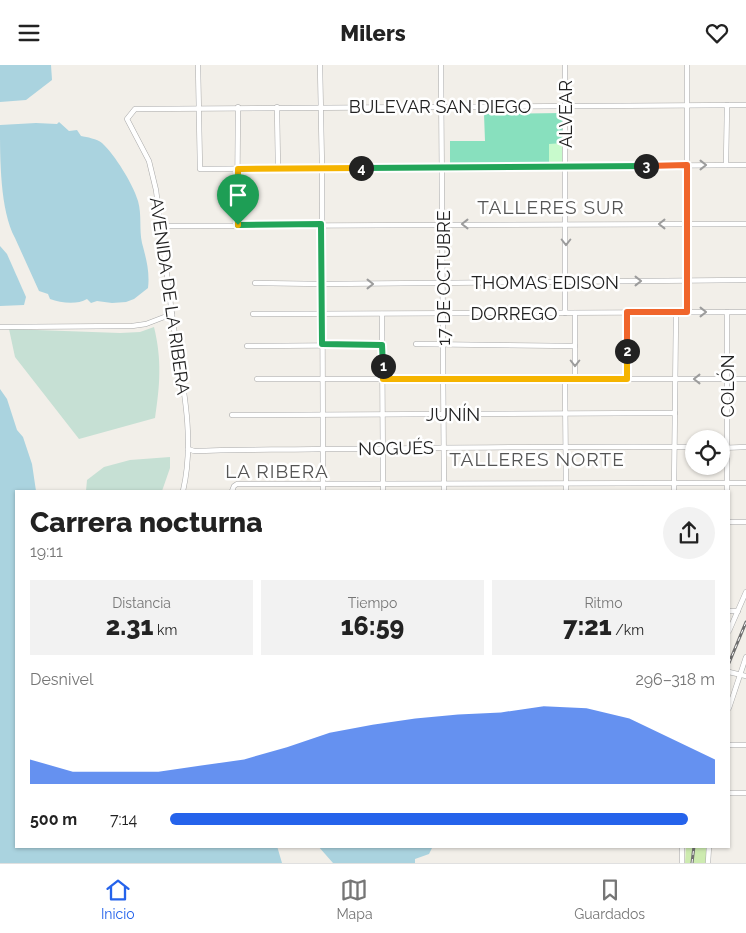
<!DOCTYPE html>
<html lang="es">
<meta charset="utf-8">
<style>
body{margin:0;font-family:Raleway,sans-serif;background:#f2f2f2;color:#222;height:100vh;display:flex;flex-direction:column;font-size:19px;white-space:nowrap}
*{box-sizing:border-box;margin:0}
p{font-size:16px;color:#767676}
.icon{flex:none;width:28px;height:28px;fill:none;stroke:currentColor;stroke-width:2;stroke-linecap:round;stroke-linejoin:round}
.map{position:relative;flex:1;overflow:hidden}
.drawer{position:absolute;left:15px;top:425px;width:715px;height:358px;display:flex;flex-direction:column;background:#fff;border-radius:0px;box-shadow:0 1px 4px #0004}
.drawer>*{flex:none}
.fabs{position:absolute;left:685px;top:365px;display:grid;gap:10px}
.fabs a{display:grid;place-items:center;width:45px;height:45px;border-radius:50%;background:#fff;box-shadow:0 1px 4px #0004;font-size:25px}
.pin{position:absolute;display:grid;place-items:center;width:42px;height:42px;color:#fff;margin:-51px -21px;border-radius:50% 50% 50% 0;rotate:-45deg;box-shadow:0 0 5px #0007}
.pin .icon{rotate:45deg}
.km{position:absolute;width:25px;height:25px;margin:-12px;border-radius:50%;background:#222;color:#fff;font-size:14px;line-height:25px;text-align:center}
.round{display:grid;place-items:center;flex:none;width:52px;height:52px;border-radius:26px;background:#f2f2f2}
.overview{display:flex;align-items:center;justify-content:space-between;height:85px;padding:0 15px}
h1{font-size:28px;font-weight:800;line-height:38px}
.figures{display:grid;grid-template-columns:repeat(3,1fr);gap:8px;height:85px;padding:5px 15px}
.figures div{display:grid;align-content:center;border-radius:0px;background:#f2f2f2;text-align:center}
.figures b{font-size:25px;font-weight:800}
.figures small{font-size:14px;font-weight:400}
.figures p{font-size:14px}
.chart{height:140px;padding:10px 15px}
.chart p{display:flex;justify-content:space-between}
.chart svg{width:100%;height:90px;margin-top:5px;fill:#2563eb;opacity:.7}
ul{padding:0 15px;list-style:none;font-size:16px}
li{display:grid;grid-template-columns:80px 60px 1fr;align-items:center;height:38px}
li i{height:12px;border-radius:6px;background:#2563eb}
header{display:flex;justify-content:space-between;align-items:center;height:65px;padding:0 15px;background:#fff;font-size:22px;font-weight:800}
.tab-bar{display:flex;justify-content:space-around;align-items:center;height:70px;border-top:1px solid #e0e0e0;background:#fff;font-size:14px;color:#767676}
.tab-bar a{display:grid;justify-items:center;gap:2px}
.tab-bar .on{color:#2563eb}
.map>svg:first-child{display:block}
.grass{fill:#cdebb0}
.wetland{fill:#c6e0d4}
.park{fill:#c8facc}
.pitch{fill:#88e0be}
.water{fill:#aad3df}
.lines{fill:none;stroke-linecap:round;stroke-linejoin:round}
.minor-casing{stroke:#a9a9a9;stroke-width:5.5}
.minor{stroke:#fff;stroke-width:4.5}
.rail-casing{stroke:#707070;stroke-width:3}
.rail{stroke:#fff;stroke-width:1;stroke-dasharray:4;stroke-linecap:butt}
.oneway{stroke:#9c9c9c}
.split-1-casing{stroke:#fff;stroke-width:10}
.split-2-casing{stroke:#fff;stroke-width:10}
.split-3-casing{stroke:#fff;stroke-width:10}
.split-4-casing{stroke:#fff;stroke-width:10}
.split-5-casing{stroke:#fff;stroke-width:10}
.split-1{stroke:#22a559;stroke-width:6}
.split-2{stroke:#f5b400;stroke-width:6}
.split-3{stroke:#f0652b;stroke-width:6}
.split-4{stroke:#22a559;stroke-width:6}
.split-5{stroke:#f5b400;stroke-width:6}
.labels{text-anchor:middle;dominant-baseline:central;stroke-width:5;stroke-linejoin:round;paint-order:stroke}
.street-label{font-size:18px;fill:#222;stroke:#fff}
.neighbourhood-label{font-size:19px;letter-spacing:1px;fill:#555;stroke:#fff}
</style>
<header><svg class="icon" aria-label="menu" viewBox="0 0 24 24"><path d="M4 6h16M4 12h16M4 18h16"/></svg>Milers<svg class="icon" aria-label="heart" viewBox="0 0 24 24"><path d="M12 20l-8-8c-3-5 5-10 8-4 3-6 11-1 8 4z"/></svg></header>
<div class="map">
<svg width="746" height="798" viewBox="0 0 746 798">
<rect width="100%" height="100%" fill="#f2efe9"/>
<polygon class="grass" points="686,781 706,781 706,798 685,798"/>
<g class="wetland">
<path d="M154 262C162 295 160 320 155 353L79 374 15 292 9 264 120 268 140 267Z"/>
<polygon points="170,392 170,403 162,426 86,426 87,415 104,402 130,395"/>
</g>
<polygon class="park" points="549,78 563,78 564,98 549,98"/>
<polygon class="pitch" points="563,48 563,78 549,79 549,98 450,100 450,76 485,76 484,49"/>
<g class="water">
<polygon points="0,0 51,0 52,15 26,35 0,37"/>
<path d="M59 57 69 66 77 65 81 71C87 72 97 74 102 78 115 90 133 119 138 136 142 150 139 164 142 178 146 193 150 207 148 223L134 234 126 237 112 238 97 236 91 238 87 234C77 240 61 238 50 234L48 229 39 226 15 173C0 145 0 94 0 60L36 58 57 59Z"/>
<polygon points="0,181 7,189 26,232 24,240 0,241"/>
<polygon points="0,324 7,334 17,365 23,372 32,399 36,426 16,426 16,781 277,781 282,798 0,798"/>
<polygon points="318,781 433,781 429,789 415,794 415,798 333,798"/>
</g>
<g class="lines">
<defs>
<g id="minor">
<polyline points="198,0 200,104 746,100"/>
<polyline points="320,0 322,103 323,426"/>
<polyline points="441,0 444,426"/>
<polyline points="565,0 565,248"/>
<polyline points="687,0 687,247"/>
<polyline points="277,42 278,104"/>
<polyline points="726,100 727,40"/>
<polyline points="237,159 238,42"/>
<polyline points="161,161 746,159"/>
<polyline points="255,218 322,219 746,215"/>
<polyline points="575,248 575,314"/>
<polyline points="253,249 746,247"/>
<polyline points="382,249 383,426"/>
<polyline points="0,262 132,261 146,259 172,249"/>
<polyline points="416,279 575,281"/>
<polyline points="247,281 382,280"/>
<polyline points="257,314 746,314"/>
<polyline points="565,314 566,426"/>
<polyline points="627,314 627,247"/>
<polyline points="232,350 675,348"/>
<polyline points="721,383 746,382"/>
<path d="M188 384 194 386C237 384 280 385 323 384 446 383 570 381 694 382"/>
<path d="M183 426C196 371 181 312 173 257 167 213 162 169 156 125L149 96 127 54 135 44 746 40"/>
<polyline points="232,426 234,421 237,419 746,418"/>
<polyline points="674,426 676,247"/>
<polyline points="727,426 727,247"/>
<polyline points="729,457 746,457"/>
<polyline points="729,546 738,546"/>
<polyline points="729,566 746,527"/>
<polyline points="729,607 746,611"/>
<polyline points="729,643 746,592"/>
<polyline points="729,680 746,680"/>
<polyline points="729,728 746,728"/>
<polyline points="682,798 682,781"/>
<polyline points="708,798 709,781"/>
</g>
</defs>
<use href="#minor" class="minor-casing"/>
<use href="#minor" class="minor"/>
<defs>
<g id="rail">
<polyline points="729,598 746,557"/>
<polyline points="692,798 694,781"/>
</g>
</defs>
<use href="#rail" class="rail-casing"/>
<use href="#rail" class="rail"/>
</g>
<defs><path id="oneway-chevron" d="M-2-3.5L2.5 0L-2 3.5" fill="none" stroke-width="1.6" stroke-linecap="round" stroke-linejoin="round" transform="scale(1.25)"/></defs>
<g class="oneway">
<use href="#oneway-chevron" transform="translate(703 100)"/>
<use href="#oneway-chevron" transform="translate(465 159) rotate(-180)"/>
<use href="#oneway-chevron" transform="translate(662 159) rotate(180)"/>
<use href="#oneway-chevron" transform="translate(566 177) rotate(90)"/>
<use href="#oneway-chevron" transform="translate(638 216)"/>
<use href="#oneway-chevron" transform="translate(370 219)"/>
<use href="#oneway-chevron" transform="translate(703 247)"/>
<use href="#oneway-chevron" transform="translate(575 298) rotate(90)"/>
<use href="#oneway-chevron" transform="translate(697 314) rotate(180)"/>
</g>
<g class="lines">
<defs>
<polyline id="split-1" points="238,160 321,159 322,279 382,280 383,301"/>
<polyline id="split-2" points="383,301 383,314 627,314 627,286"/>
<polyline id="split-3" points="627,286 627,247 687,247 687,100 646,101"/>
<polyline id="split-4" points="361,103 646,101"/>
<polyline id="split-5" points="238,160 238,104 361,103"/>
</defs>
<use href="#split-1" class="split-1-casing"/>
<use href="#split-2" class="split-2-casing"/>
<use href="#split-3" class="split-3-casing"/>
<use href="#split-4" class="split-4-casing"/>
<use href="#split-5" class="split-5-casing"/>
<use href="#split-1" class="split-1"/>
<use href="#split-2" class="split-2"/>
<use href="#split-3" class="split-3"/>
<use href="#split-4" class="split-4"/>
<use href="#split-5" class="split-5"/>
</g>
<g class="labels">
<g class="street-label">
<text x="440" y="41">BULEVAR SAN DIEGO</text>
<text transform="translate(565 49) rotate(-90)">ALVEAR</text>
<text transform="translate(443 213) rotate(-90)">17 DE OCTUBRE</text>
<text x="545" y="217">THOMAS EDISON</text>
<text transform="translate(170 231) rotate(82)">AVENIDA DE LA RIBERA</text>
<text x="514" y="248">DORREGO</text>
<text transform="translate(727 321) rotate(-90)">COLÓN</text>
<text x="453" y="349">JUNÍN</text>
<text transform="translate(396 383) rotate(-1)">NOGUÉS</text>
</g>
<g class="neighbourhood-label">
<text x="551" y="142">TALLERES SUR</text>
<text x="537" y="394">TALLERES NORTE</text>
<text x="277" y="406">LA RIBERA</text>
</g>
</g>
</svg>
<div class="fabs">
<a><svg class="icon" aria-label="locate" viewBox="0 0 24 24"><circle cx="12" cy="12" r="6"/><path d="M12 2v4M12 18v4M2 12h4M18 12h4"/></svg></a>
</div>
<div class="pin" style="left:238px;top:160px;background:#1e9e55"><svg class="icon" aria-label="arrive" viewBox="0 0 24 24"><path d="M6 21V4h12l-3 4 3 4H6"/></svg></div>
<b class="km" style="left:383px;top:301px">1</b>
<b class="km" style="left:627px;top:286px">2</b>
<b class="km" style="left:646px;top:101px">3</b>
<b class="km" style="left:361px;top:103px">4</b>
<section class="drawer">
<div class="overview"><div><h1>Carrera nocturna</h1><p>19:11</p></div><a class="round"><svg class="icon" aria-label="share" viewBox="0 0 24 24"><path d="M12 15V3M7 8l5-5 5 5M5 13v7h14v-7"/></svg></a></div>
<div class="figures">
<div><p>Distancia</p><b>2.31<small> km</small></b></div>
<div><p>Tiempo</p><b>16:59</b></div>
<div><p>Ritmo</p><b>7:21<small> /km</small></b></div>
</div>
<div class="chart"><p><span>Desnivel</span>296–318 m</p>
<svg viewBox="0 0 160 44" preserveAspectRatio="none"><path d="M0 44V32L10 38L20 38L30 38L40 35L50 32L60 26L70 19L80 15L90 12L100 10L110 9L120 6L130 7L140 12L150 22L160 32V44z"/></svg>
</div>
<ul>
<li><b>500 m</b>7:14<i style="width:95%"></i></li>
</ul>
</section>
</div>
<nav class="tab-bar">
<a class="on"><svg class="icon" aria-label="home" viewBox="0 0 24 24"><path d="M3 11l9-7 9 7M6 9v11h12V9"/></svg>Inicio</a>
<a><svg class="icon" aria-label="map" viewBox="0 0 24 24"><path d="M3 6l6-2 6 2 6-2v14l-6 2-6-2-6 2zM9 4v14M15 6v14"/></svg>Mapa</a>
<a><svg class="icon" aria-label="saved" viewBox="0 0 24 24"><path d="M7 4h10v16l-5-4-5 4z"/></svg>Guardados</a>
</nav>
